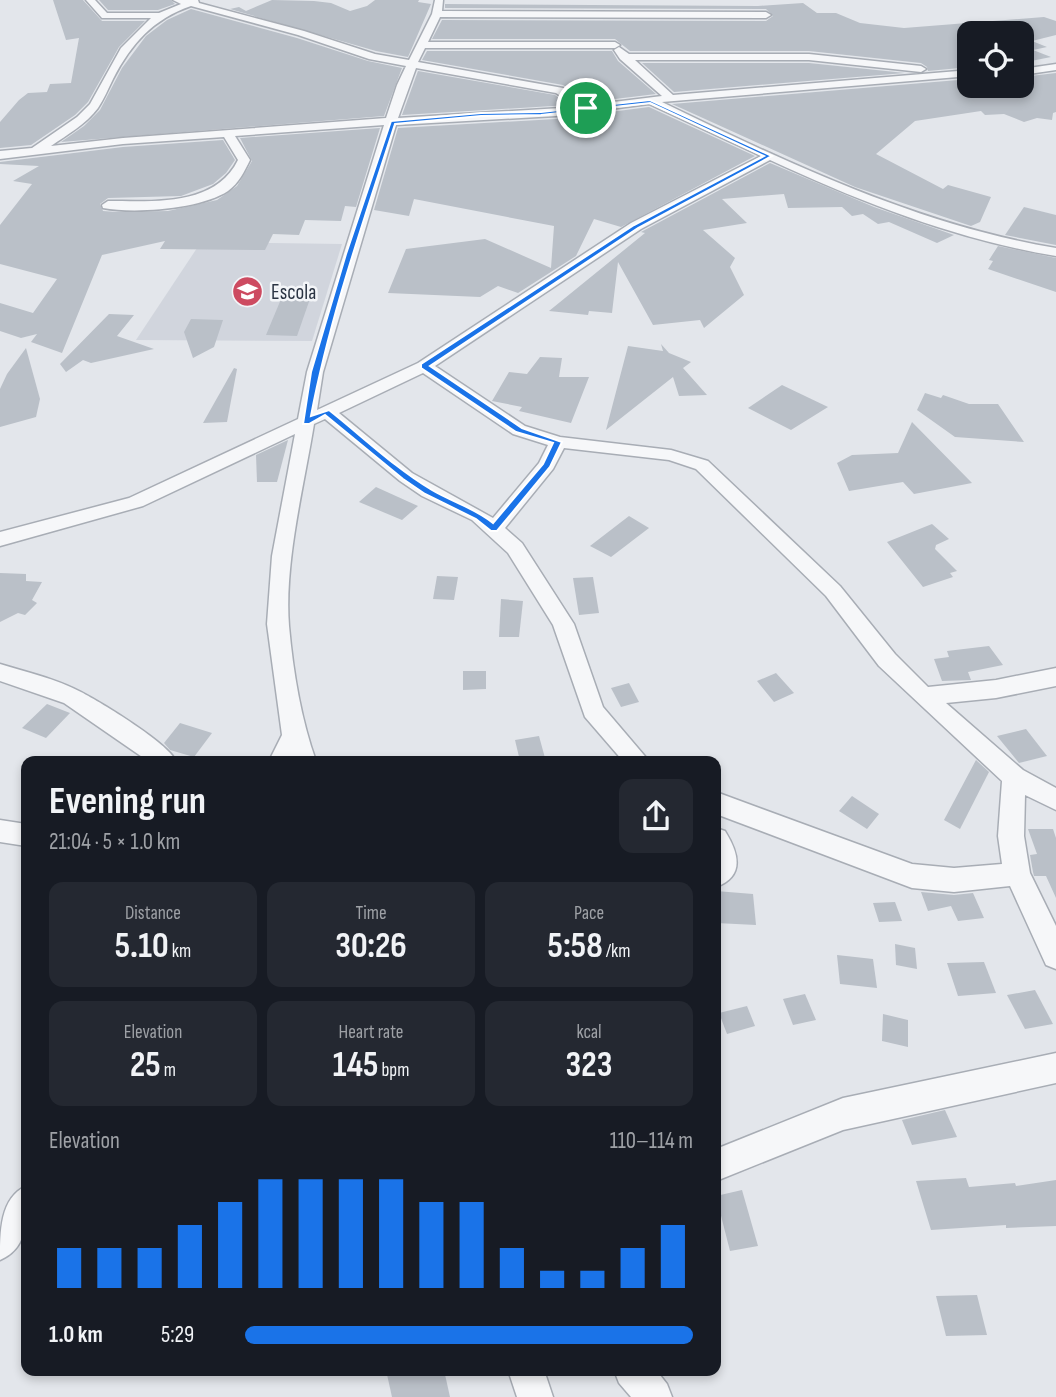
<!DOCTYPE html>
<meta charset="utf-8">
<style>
body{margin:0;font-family:"Sofia Sans Condensed",sans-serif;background:#242831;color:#f1f3f6;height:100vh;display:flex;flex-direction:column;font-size:26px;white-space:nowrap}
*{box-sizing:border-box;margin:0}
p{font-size:23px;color:#9ea1a6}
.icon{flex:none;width:38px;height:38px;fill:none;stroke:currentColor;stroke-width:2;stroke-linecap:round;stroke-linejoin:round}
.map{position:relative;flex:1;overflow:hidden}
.details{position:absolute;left:21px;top:756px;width:700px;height:620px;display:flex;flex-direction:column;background:#171b24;border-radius:14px;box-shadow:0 4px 10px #0003}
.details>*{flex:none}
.controls{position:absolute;left:957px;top:21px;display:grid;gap:14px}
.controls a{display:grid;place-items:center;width:77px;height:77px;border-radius:14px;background:#171b24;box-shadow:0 4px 10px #0003;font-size:35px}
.pin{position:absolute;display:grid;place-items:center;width:60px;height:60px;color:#fff;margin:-30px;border:4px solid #fff;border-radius:50%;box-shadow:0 2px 7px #0007}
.round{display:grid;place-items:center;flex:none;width:74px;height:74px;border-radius:14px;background:#242831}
.headline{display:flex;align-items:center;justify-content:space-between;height:119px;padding:0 28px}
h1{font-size:38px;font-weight:700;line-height:52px}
.stats{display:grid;grid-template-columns:repeat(3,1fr);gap:10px;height:119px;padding:7px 28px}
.stats div{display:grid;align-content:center;border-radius:14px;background:#242831;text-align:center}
.stats b{font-size:35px;font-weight:700}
.stats small{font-size:19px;font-weight:400}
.stats p{font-size:19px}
.chart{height:196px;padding:14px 28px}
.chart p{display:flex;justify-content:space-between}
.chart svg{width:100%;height:126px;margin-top:7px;stroke:#1a73e8;stroke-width:6}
ul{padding:0 28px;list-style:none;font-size:23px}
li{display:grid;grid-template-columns:112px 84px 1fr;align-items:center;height:52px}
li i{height:18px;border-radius:9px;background:#1a73e8}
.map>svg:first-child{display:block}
.built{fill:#d1d5dd}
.building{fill:#bac0c8}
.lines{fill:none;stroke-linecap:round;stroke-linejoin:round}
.street-casing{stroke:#a8adb5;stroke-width:3}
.street{fill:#f6f7f9;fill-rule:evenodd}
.route{fill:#1a73e8;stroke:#fff;stroke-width:2;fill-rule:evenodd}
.labels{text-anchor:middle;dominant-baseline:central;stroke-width:5;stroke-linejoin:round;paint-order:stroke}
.far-poi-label{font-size:21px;fill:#2b3443;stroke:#f3f5f8;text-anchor:start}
</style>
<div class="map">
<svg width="1056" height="1397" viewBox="0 0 1056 1397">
<rect width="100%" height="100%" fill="#e3e6eb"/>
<polygon class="built" points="201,242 342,244 312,341 136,340"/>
<g class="building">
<polygon points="53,0 83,0 102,21 145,21 119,47 88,102 75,115 31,145 0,148 0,122 19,100 28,93 47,92 50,84 71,83 79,38 66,40"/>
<polygon points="99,0 171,0 175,4 158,10 108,10"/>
<polygon points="272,0 314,1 331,3 350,11 367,6 375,0 419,0 418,2 431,4 408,57 376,51 230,9 239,7 246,11"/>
<polygon points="803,3 817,13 836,13 860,23 904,28 1044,17 1056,21 1056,35 1032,41 1047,47 1033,50 1051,57 1026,62 1033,65 1022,66 1022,33 970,33 970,67 928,71 927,67 921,63 809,51 630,51 615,39 432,39 442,20 766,21 773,16 766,9 445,8 445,4 758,6"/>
<polygon points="191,9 297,38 368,61 402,68 384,116 61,142 84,126 100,110 122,68 146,36 167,20"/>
<polygon points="427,51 612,51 618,61 656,94 590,102 563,85 422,60"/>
<polygon points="642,63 809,63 905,73 674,92"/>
<polygon points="418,71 555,95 569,105 402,115"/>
<polygon points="1056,73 1056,112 1053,113 1052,120 1037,118 1024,122 1004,114 985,115 981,111 915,121 876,154 943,189 948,185 991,197 980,222 971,226 855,187 672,104 970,79 970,86 1022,86 1022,77"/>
<polygon points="649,107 755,156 621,227 594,219 576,256 518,293 498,286 480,297 388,293 406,249 485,239 551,268 554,226 414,199 409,216 374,210 398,128 556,119"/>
<polygon points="380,128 356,207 345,206 341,221 305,220 299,235 273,234 265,250 160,249 165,241 102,255 62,353 31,342 37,334 21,338 0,331 0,303 33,313 57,279 0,264 0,225 32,184 13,181 39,166 0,164 0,162 123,147 223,140 235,160 226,173 213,184 181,196 108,198 100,204 103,211 116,212 168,211 217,200 237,186 252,161 240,138"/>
<polygon points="770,163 874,207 954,235 937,243 889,222 878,224 863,214 852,216 842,207 788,208 784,194 722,199 747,223 703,230 735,258 730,267 744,295 704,328 700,320 653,325 618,262 612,313 589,311 588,315 549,311 645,233 641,232"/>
<polygon points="1024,207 1056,215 1056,245 1005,235"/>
<polygon points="998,246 1056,258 1056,292 988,269 993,261 989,260"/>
<polygon points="284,292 312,293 297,336 266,335"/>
<polygon points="109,314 134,315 117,336 154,349 91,363 83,360 66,372 60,364"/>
<polygon points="191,319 223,320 214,347 193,358 184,332"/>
<polygon points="661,344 669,353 691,362 683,368 707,395 679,396 673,377 606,430 628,346 663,351"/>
<polygon points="26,348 40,399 36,417 0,427 0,389 7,374"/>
<polygon points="540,357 562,358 559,377 589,377 571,423 519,411 522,407 492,401 509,372 527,374"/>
<polygon points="234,368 237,369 227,422 203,423"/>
<polygon points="782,385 828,407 791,430 748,408"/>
<polygon points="925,393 941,398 943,395 969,404 998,404 1024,442 955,437 917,410"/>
<polygon points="912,422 972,483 914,494 903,482 849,491 837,463 852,455 898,453"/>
<polygon points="288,440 277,482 257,482 256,455"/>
<polygon points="376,487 418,506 402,520 359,502"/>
<polygon points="629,516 649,528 611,557 590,546"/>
<polygon points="932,524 949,539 936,545 935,549 957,571 950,573 953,577 923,587 887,542"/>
<polygon points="0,573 26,574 26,581 42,582 32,600 37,603 25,615 18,613 0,622"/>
<polygon points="437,576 458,577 454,600 433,599"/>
<polygon points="593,577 599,613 579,615 573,578"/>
<polygon points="501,599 523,601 519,637 499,637"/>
<polygon points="989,646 1003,665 968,672 971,680 942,681 934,659 949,657 947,651"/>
<polygon points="463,671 486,671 486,689 463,690"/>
<polygon points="776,673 794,693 774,702 757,681"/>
<polygon points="629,683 639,702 621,707 611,688"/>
<polygon points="47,704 70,713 46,738 22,728"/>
<polygon points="180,723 212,733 194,757 170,750 164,743"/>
<polygon points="1026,729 1047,756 1019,763 997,736"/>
<polygon points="539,736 545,758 520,761 515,740"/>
<polygon points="976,760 989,772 960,829 944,820"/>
<polygon points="852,796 879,814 867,829 839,811"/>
<polygon points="1028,829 1053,829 1056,838 1056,898 1046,876 1034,876 1033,872 1030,855 1037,854"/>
<polygon points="716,891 753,894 756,925 716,923"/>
<polygon points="921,892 954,895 973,893 984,918 958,921 951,906 928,911"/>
<polygon points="895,902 902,921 879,922 873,903"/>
<polygon points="895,944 915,948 917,969 896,965"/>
<polygon points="837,955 873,959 877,988 840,984"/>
<polygon points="984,962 996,993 958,996 947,963"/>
<polygon points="1035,990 1053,1024 1025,1029 1007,995"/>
<polygon points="805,994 816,1020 793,1025 783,999"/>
<polygon points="747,1006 755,1026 727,1034 719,1013"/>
<polygon points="883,1014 908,1020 908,1047 882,1041"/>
<polygon points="945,1110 957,1137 912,1145 902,1120"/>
<polygon points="966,1178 969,1187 1015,1183 1016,1186 1056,1180 1056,1226 1006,1228 1006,1225 931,1230 916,1181"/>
<polygon points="742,1190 758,1246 730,1251 716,1196"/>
<polygon points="977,1295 987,1335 946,1336 936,1296"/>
<polygon points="386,1370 444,1370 450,1397 392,1397"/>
</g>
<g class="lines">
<defs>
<g id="street">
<path d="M86 0H95L107 13H159L181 4 173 0H198L199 3 304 31 375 54 409 60 432 14 435 0H443L442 11 766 12 771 15 766 18 440 17 428 42H615L620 45 615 48H425L418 62 563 88 589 105 662 96 620 59 614 50 619 47 629 54H809L921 66 926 69 921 72 809 60H635L673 95 970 70V76L662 102C788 163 918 225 1056 248V256C955 239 863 203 770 160L641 229 435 366 525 426 560 437 671 450 708 461 840 586 895 654 928 687 996 680 1056 668V686L996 698 946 703 1023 770 1056 788V810L1025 795 1024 836 1030 873 1056 926V969L1046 965 1010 886 954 892 912 888 716 814V792L912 864 954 868 1002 864 998 836 1002 781 879 666 826 596 696 469 669 460 564 448 553 469 505 528 522 543 574 624 603 707 649 761H623L585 717 553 625 508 553 472 520 422 496 400 481 325 419 314 424C304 486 284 563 289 626 293 671 301 719 316 761H269L282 735 267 624 272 556 295 434 143 506 0 546V532L129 498 298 419 307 372 384 125 235 136 250 160C244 172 239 183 228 191 201 209 135 214 103 208L102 205 108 201C153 201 215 207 238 160L224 137 123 144 0 159V151L32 148 77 117 90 104 121 48 151 18H102ZM191 6 298 35 369 59 406 66 397 85 386 118 123 138 51 146C67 135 86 124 98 108 104 99 108 89 113 79 131 44 153 19 191 6ZM416 68 556 93 577 107 398 118ZM649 104 761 156 631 223 418 363 317 410 323 372 396 125 556 116ZM423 373 513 434 548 445 539 463 493 518 412 473 339 413Z"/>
<polygon points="1056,64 1056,70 1022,75 1022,69"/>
<path d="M0 664C26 672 57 679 81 692 102 703 168 743 176 761H148L64 703 0 681Z"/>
<polygon points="0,820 26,824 26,846 0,842"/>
<path d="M716 828 725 831C738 852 746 876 716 887Z"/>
<polygon points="1056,1053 1056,1083 843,1130 716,1181 716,1149 843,1098"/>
<path d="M26 1186C26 1214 31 1247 0 1260 0 1232 0 1198 26 1186Z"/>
<polygon points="508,1370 544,1370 553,1397 517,1397"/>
<polygon points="614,1370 656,1370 667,1384 672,1397 631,1397 619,1383"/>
</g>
</defs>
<use href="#street" class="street-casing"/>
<use href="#street" class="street"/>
</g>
<path class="route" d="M650 100 772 156 638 228 430 366 522 428 562 442 550 467 497 531H491L476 519 425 494 403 479 325 415 309 424H303L311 372 346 254 391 121 481 113 541 112ZM650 103 764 156 634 225 421 364V368L516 432 553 443 543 464 493 523C475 508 452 502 432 490 395 468 362 436 329 410L311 416C330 316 364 220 395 124L481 116 541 115Z"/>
<defs>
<symbol id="school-disc" viewBox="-11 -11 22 22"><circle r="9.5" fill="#cd4b61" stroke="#f3f5f8"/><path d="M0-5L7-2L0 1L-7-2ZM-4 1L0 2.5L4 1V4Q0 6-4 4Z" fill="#fff"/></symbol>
</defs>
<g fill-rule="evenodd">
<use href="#school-disc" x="230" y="274" width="35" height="35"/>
</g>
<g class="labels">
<g class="far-poi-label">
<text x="271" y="292">Escola</text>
</g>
</g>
</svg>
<div class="controls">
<a><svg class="icon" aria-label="locate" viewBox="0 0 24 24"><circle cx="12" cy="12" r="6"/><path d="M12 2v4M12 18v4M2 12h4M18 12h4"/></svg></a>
</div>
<div class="pin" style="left:586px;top:108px;background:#1e9e55"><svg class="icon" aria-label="arrive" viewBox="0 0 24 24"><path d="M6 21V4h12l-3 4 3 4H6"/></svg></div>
<section class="details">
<div class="headline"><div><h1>Evening run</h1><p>21:04 · 5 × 1.0 km</p></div><a class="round"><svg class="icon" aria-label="share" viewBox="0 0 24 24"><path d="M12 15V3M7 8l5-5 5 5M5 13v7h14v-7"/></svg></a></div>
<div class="stats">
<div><p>Distance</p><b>5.10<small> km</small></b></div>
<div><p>Time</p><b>30:26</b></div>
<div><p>Pace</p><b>5:58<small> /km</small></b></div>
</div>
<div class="stats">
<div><p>Elevation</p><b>25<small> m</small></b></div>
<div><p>Heart rate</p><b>145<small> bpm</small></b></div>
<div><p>kcal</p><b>323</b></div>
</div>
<div class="chart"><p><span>Elevation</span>110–114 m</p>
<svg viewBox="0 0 160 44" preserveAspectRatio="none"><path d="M5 44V30M15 44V30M25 44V30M35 44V22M45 44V14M55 44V6M65 44V6M75 44V6M85 44V6M95 44V14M105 44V14M115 44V30M125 44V38M135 44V38M145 44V30M155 44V22"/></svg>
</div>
<ul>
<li><b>1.0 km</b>5:29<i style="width:100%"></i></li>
</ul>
</section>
</div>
